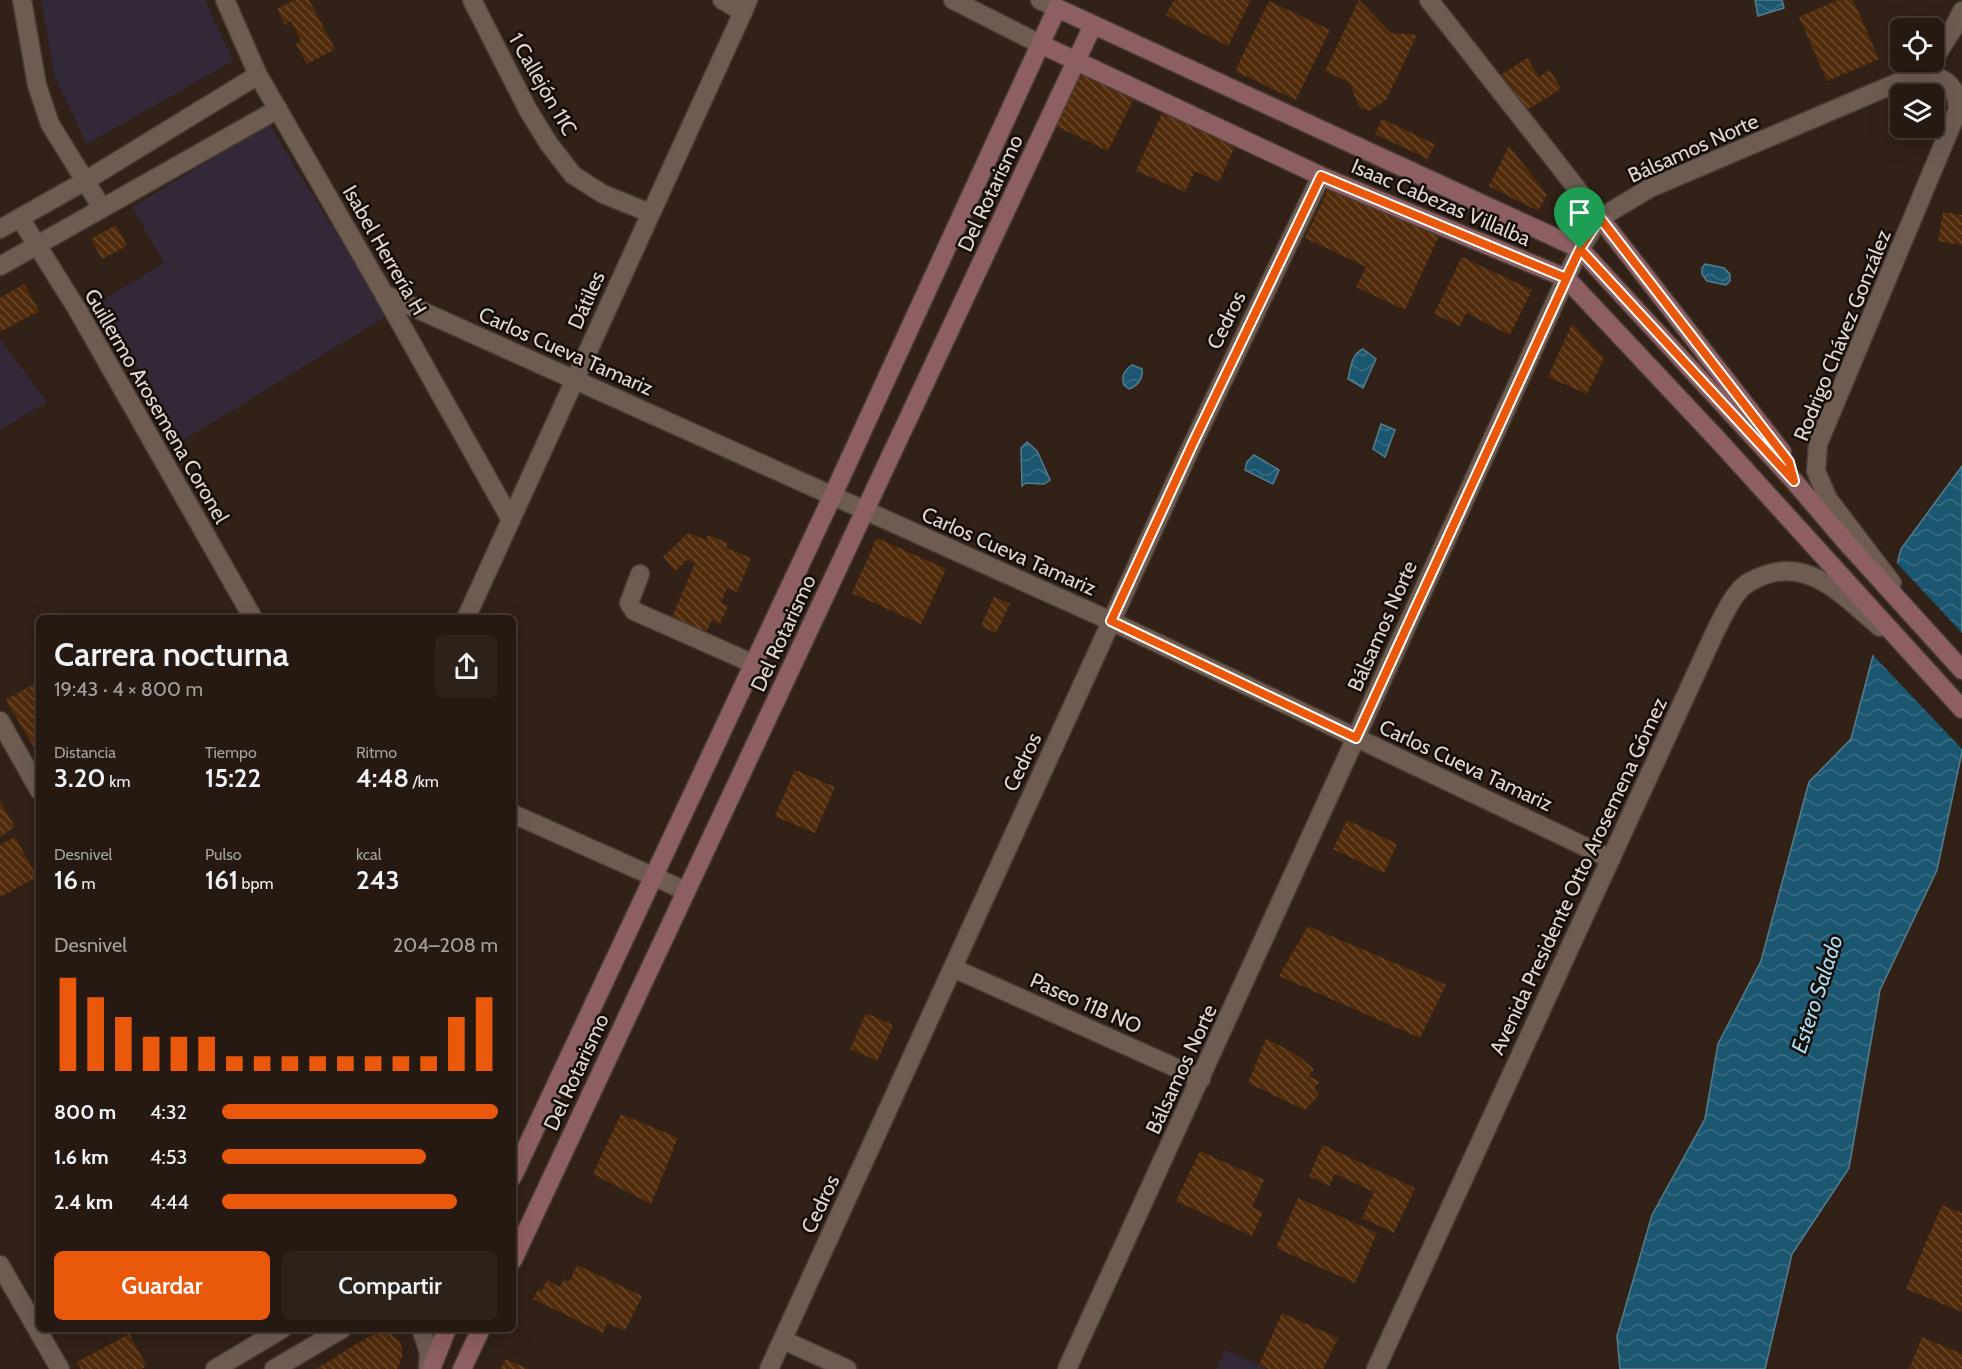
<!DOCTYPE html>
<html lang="es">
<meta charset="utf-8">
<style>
body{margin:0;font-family:Cabin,sans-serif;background:#2d221a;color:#f1f3f6;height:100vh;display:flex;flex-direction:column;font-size:22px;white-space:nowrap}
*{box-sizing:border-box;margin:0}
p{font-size:20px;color:#a3a09f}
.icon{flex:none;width:33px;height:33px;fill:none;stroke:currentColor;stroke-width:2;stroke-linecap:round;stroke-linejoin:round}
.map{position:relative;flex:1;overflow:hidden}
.side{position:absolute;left:36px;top:615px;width:480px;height:717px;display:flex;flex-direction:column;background:#251911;border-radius:9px;box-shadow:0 6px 24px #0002,0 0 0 2px #423831}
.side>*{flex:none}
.buttons{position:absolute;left:1890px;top:18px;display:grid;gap:12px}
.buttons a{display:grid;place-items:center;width:54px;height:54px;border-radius:9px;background:#251911;box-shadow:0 6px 24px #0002,0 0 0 2px #423831;font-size:30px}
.pin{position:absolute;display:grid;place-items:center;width:51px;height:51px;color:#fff;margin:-62px -26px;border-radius:50% 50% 50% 0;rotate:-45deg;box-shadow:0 0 6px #0007}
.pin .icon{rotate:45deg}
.round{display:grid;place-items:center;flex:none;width:63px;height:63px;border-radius:9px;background:#2d221a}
.summary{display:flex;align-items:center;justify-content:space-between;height:102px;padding:0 18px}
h1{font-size:33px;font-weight:600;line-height:45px}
.metrics{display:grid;grid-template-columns:repeat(3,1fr);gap:9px;height:102px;padding:6px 18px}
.metrics div{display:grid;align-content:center}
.metrics b{font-size:26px;font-weight:600}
.metrics small{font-size:16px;font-weight:400}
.metrics p{font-size:16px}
.chart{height:168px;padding:12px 18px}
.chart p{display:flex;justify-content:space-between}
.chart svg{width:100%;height:108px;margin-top:6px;stroke:#ea580c;stroke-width:6}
.action{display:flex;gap:12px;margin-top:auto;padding:12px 18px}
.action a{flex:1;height:69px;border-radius:9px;background:#ea580c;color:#fff;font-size:24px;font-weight:600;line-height:69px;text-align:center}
.action a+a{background:#2d221a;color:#f1f3f6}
ul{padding:0 18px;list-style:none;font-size:20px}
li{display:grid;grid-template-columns:96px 72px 1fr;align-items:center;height:45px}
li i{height:15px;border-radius:8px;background:#ea580c}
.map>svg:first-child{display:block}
.education{fill:#332837}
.water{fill:url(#water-waves);stroke:#567d8d;stroke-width:1.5}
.pier{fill:#312117}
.building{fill:url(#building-back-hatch)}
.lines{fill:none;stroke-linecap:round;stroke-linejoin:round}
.pedestrian-casing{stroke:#483c34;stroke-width:21}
.minor-casing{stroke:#483c34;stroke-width:21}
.tertiary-casing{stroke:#483c34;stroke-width:21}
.secondary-casing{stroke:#483c34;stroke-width:21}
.pedestrian{stroke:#6e5c51;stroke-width:18}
.minor{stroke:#6e5c51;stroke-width:18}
.tertiary{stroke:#6e5c51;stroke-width:18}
.secondary{stroke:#8e5f62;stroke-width:18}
.route-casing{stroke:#fff;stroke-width:12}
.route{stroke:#ea580c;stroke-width:8}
.labels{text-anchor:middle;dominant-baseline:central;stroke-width:5;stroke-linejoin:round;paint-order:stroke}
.street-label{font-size:21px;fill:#e1d6d0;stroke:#140d08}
.water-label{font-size:22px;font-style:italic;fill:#abdcf4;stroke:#140d08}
</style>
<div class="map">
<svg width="1962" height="1369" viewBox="0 0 1962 1369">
<defs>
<pattern id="water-waves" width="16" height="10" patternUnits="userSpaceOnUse" patternTransform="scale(1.5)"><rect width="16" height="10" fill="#1b5770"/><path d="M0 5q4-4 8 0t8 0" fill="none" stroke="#3c6e83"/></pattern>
<pattern id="building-back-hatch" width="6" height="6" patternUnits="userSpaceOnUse" patternTransform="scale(1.5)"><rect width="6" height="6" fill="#522b0b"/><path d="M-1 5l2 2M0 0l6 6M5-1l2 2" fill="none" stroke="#6b492e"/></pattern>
</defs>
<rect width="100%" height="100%" fill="#312117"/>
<g class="education">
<polygon points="41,0 205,0 233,61 87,144 55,78"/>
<polygon points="269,124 387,316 182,441 97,303 164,263 132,207"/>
<polygon points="0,339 47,402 0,430"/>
<polygon points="1225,1350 1269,1369 1217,1369"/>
</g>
<g class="water">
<polygon points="1755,0 1782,0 1784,8 1758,16"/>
<polygon points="1705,264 1724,268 1730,274 1730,281 1726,285 1707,281 1702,274 1702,268"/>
<path d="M1363 349 1376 359 1363 388 1348 379C1351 367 1351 355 1363 349Z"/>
<path d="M1132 365 1142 369C1143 379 1139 385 1129 389L1124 385C1121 376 1124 371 1132 365Z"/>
<polygon points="1381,424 1395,430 1385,457 1373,449"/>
<polygon points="1027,442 1037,451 1050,480 1044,484 1026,483 1022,486 1021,448"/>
<polygon points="1254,455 1279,470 1273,484 1245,470 1247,462"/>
<polygon points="1962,466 1962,752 1937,870 1880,990 1849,1168 1792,1254 1765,1369 1620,1369 1617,1336 1652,1215 1705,1119 1718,1044 1761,961 1809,782 1851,739 1901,549"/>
</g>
<polygon class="pier" points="1895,561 1962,633 1962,749 1871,653"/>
<g class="building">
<polygon points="294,0 309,0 335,49 307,64 296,44 301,41 291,21 285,25 277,9"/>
<polygon points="1174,0 1251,0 1228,46 1166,15"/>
<polygon points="1359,0 1391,33 1417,35 1386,100 1369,111 1359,107 1350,83 1325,71"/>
<polygon points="1838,0 1853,0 1879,59 1827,81 1799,17"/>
<polygon points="1269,1 1330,30 1296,100 1235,71"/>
<polygon points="1527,58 1539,77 1550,70 1561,89 1521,113 1498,77"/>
<polygon points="1081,73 1134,98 1108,151 1056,126"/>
<polygon points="1163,111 1236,144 1219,182 1195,171 1185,192 1136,171"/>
<polygon points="1382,119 1435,144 1428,159 1375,134"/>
<polygon points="1509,146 1547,195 1538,211 1489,186"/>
<polygon points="1330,185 1439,236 1405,310 1356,287 1366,267 1305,238"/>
<polygon points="1943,212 1962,215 1962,245 1938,241"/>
<polygon points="116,225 127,246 102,259 91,239"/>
<polygon points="1462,257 1532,290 1510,335 1466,313 1460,326 1434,314"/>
<polygon points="24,284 39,311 0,332 0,298"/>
<polygon points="1572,324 1604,358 1587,394 1548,377"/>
<polygon points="688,533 706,540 708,535 728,543 726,548 751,558 737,592 727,588 721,603 728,606 720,624 712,620 704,637 674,624 676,618 672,617 695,563 687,560 675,571 663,557"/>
<polygon points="877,538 946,569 921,624 852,593"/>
<polygon points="994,597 1010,604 996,633 981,626"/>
<polygon points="39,681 39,756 6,700"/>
<polygon points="795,770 835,787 815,833 775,816"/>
<polygon points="0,801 15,827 0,837"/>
<polygon points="1347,820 1397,844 1384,873 1333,849"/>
<polygon points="15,837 37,877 0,897 0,845"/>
<polygon points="1308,926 1446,985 1420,1038 1279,976"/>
<polygon points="866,1013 893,1025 877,1061 850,1049"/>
<polygon points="1266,1039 1293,1052 1314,1069 1309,1076 1320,1082 1314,1088 1319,1095 1305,1110 1248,1083"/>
<polygon points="621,1114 678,1138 651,1204 593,1174"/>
<polygon points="1323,1145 1415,1188 1394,1233 1362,1218 1374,1192 1335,1174 1329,1186 1309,1176"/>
<polygon points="1200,1151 1264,1180 1252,1207 1263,1212 1252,1236 1176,1201"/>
<polygon points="1298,1198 1377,1233 1355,1283 1276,1248"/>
<polygon points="1942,1205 1962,1213 1962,1312 1906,1289"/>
<polygon points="577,1265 642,1296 625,1331 607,1323 603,1333 533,1299 538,1289 542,1291 547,1280 560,1287 564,1279 570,1281"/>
<polygon points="1282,1313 1338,1338 1323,1369 1269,1369 1259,1365"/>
<polygon points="378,1333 390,1334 399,1340 402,1348 402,1357 397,1369 316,1369 368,1337"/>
<polygon points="129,1334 147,1366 141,1369 81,1369 77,1362"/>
<polygon points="1922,1337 1962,1354 1962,1369 1909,1369"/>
<polygon points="506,1359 528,1369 501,1369"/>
</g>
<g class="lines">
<defs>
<g id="pedestrian">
<polyline points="953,968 1201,1079"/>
<polyline points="783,1340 847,1369"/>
</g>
<g id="minor">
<polyline points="22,0 37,85 50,124 102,208"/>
<polyline points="472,0 528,110 549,144 573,175 603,194 650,213"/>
<polyline points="20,218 77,309 253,618"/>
<polyline points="384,294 511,520"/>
<polyline points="640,574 629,603 634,611 754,664"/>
<polyline points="466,618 743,12"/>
<polyline points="0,721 39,790"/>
<polyline points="513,814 686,891"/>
<polyline points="0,1265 60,1369"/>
<polyline points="769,1369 1193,443 1321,176"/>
<polyline points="1067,1369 1566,278"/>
</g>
<g id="tertiary">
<polyline points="225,0 258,75 384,294 1111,621 1611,859"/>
<polyline points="722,0 743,12 748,0"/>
<polyline points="953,0 1040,44"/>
<polyline points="1040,0 1057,8"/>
<polyline points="1429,0 1600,218"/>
<polyline points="1934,59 1953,29 1962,11"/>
<path d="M1913 76C1941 73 1958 82 1958 112"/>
<polyline points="0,229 85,181 258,75"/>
<polyline points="0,266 278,109"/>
<polyline points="1566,278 1580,249 1600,218 1650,188 1913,76 1929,66 1932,62"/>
<polyline points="1892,583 1828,499 1816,471 1818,444 1962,100"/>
<polyline points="421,1329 429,1352 428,1369"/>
<polyline points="215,1369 282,1329"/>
<polyline points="274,1369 342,1329"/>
<path d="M1376 1369 1715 632C1722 619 1728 604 1738 592 1745 583 1754 579 1765 575 1812 558 1847 600 1880 627"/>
</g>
<g id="secondary">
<polyline points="1040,44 1321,176 1566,278 1719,441 1962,709"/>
<polyline points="1600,218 1782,452"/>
<polyline points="513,1176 832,497 1057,8 1580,249 1794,481 1846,542 1962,670"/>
<polyline points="513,1260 1093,25"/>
<polyline points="431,1369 447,1329"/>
<polyline points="462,1369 481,1329"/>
</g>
</defs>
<use href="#pedestrian" class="pedestrian-casing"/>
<use href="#minor" class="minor-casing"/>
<use href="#tertiary" class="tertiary-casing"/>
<use href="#secondary" class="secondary-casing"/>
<use href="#pedestrian" class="pedestrian"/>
<use href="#minor" class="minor"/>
<use href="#tertiary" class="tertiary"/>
<use href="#secondary" class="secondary"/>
</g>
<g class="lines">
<defs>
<polyline id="route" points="1580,249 1566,278 1321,176 1193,443 1111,621 1356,738 1580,249 1794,481 1789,462 1600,218 1580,249"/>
</defs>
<use href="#route" class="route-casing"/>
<use href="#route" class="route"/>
</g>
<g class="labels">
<g class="street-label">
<text transform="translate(543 84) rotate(60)">1 Callejón 11C</text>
<text transform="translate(1693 148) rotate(-24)">Bálsamos Norte</text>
<text transform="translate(990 193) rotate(-65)">Del Rotarismo</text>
<text transform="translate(1441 202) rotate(23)">Isaac Cabezas Villalba</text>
<text transform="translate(385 250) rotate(60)">Isabel Herrería H</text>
<text transform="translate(586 300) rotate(-66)">Dátiles</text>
<text transform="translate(1226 320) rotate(-64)">Cedros</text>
<text transform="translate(1842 335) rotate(-68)">Rodrigo Chávez González</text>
<text transform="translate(566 351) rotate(24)">Carlos Cueva Tamariz</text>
<text transform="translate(157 406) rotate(60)">Guillermo Arosemena Coronel</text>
<text transform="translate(1009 551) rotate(24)">Carlos Cueva Tamariz</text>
<text transform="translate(1382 626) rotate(-66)">Bálsamos Norte</text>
<text transform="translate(783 633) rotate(-65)">Del Rotarismo</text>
<text transform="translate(1022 762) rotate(-65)">Cedros</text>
<text transform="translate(1466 765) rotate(25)">Carlos Cueva Tamariz</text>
<text transform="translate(1578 876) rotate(-65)">Avenida Presidente Otto Arosemena Gómez</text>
<text transform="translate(1086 1003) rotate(24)">Paseo 11B NO</text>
<text transform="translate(1181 1069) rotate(-65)">Bálsamos Norte</text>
<text transform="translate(576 1072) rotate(-65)">Del Rotarismo</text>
<text transform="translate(820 1204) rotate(-65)">Cedros</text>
</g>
<g class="water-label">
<text transform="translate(1817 994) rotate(-72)">Estero Salado</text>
</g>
</g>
</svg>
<div class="buttons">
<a><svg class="icon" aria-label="locate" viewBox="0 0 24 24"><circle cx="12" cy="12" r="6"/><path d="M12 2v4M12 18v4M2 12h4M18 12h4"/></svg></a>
<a><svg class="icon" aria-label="layers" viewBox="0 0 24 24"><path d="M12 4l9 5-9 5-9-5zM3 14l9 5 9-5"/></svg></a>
</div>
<div class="pin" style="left:1580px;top:249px;background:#1e9e55"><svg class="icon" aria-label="arrive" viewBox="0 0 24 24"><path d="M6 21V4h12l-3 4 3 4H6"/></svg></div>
<section class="side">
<div class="summary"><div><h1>Carrera nocturna</h1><p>19:43 · 4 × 800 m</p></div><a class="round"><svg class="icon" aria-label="share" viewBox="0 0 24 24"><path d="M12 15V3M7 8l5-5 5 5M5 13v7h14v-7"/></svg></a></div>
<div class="metrics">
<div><p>Distancia</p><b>3.20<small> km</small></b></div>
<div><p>Tiempo</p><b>15:22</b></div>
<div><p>Ritmo</p><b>4:48<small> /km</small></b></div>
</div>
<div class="metrics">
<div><p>Desnivel</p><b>16<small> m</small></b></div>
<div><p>Pulso</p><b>161<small> bpm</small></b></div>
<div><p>kcal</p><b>243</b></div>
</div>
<div class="chart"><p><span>Desnivel</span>204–208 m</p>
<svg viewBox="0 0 160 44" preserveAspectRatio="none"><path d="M5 44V6M15 44V14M25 44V22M35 44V30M45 44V30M55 44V30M65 44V38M75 44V38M85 44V38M95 44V38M105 44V38M115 44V38M125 44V38M135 44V38M145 44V22M155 44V14"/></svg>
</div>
<ul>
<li><b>800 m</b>4:32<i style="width:100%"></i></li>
<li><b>1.6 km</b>4:53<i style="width:74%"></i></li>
<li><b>2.4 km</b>4:44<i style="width:85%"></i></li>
</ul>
<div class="action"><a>Guardar</a><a>Compartir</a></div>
</section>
</div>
